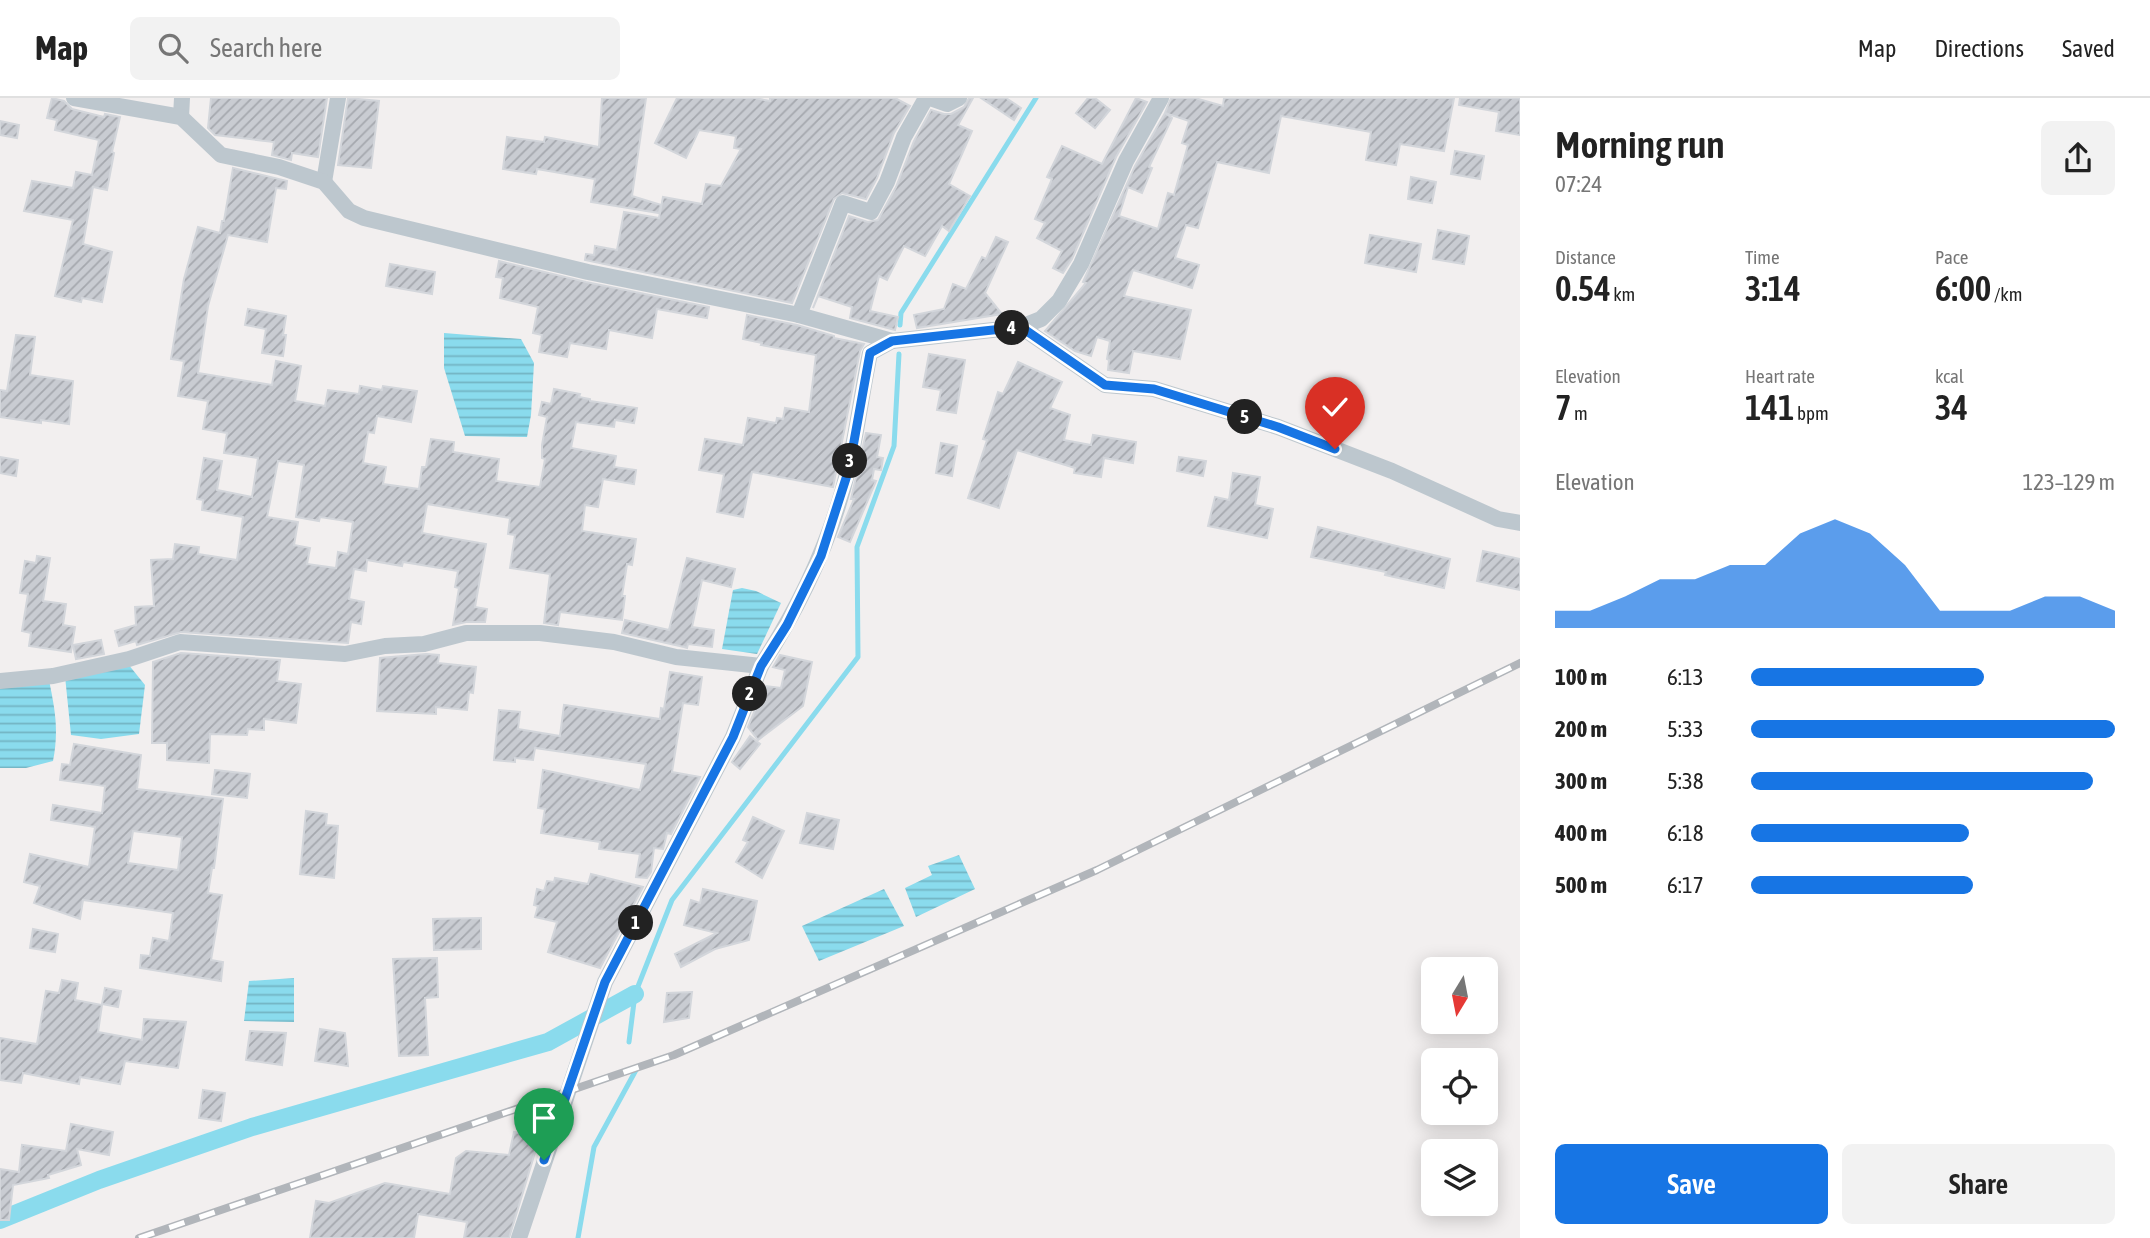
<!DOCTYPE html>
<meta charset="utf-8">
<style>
body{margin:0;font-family:"Asap Condensed",sans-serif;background:#f2f2f2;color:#222;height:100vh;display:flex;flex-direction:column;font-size:26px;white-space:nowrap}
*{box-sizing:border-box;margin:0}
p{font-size:23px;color:#767676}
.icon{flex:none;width:38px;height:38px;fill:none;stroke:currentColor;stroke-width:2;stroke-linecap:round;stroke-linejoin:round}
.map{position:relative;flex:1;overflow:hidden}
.details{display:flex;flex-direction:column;background:#fff;width:630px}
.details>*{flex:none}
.needle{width:46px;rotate:190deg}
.tools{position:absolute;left:1421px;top:859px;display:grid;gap:14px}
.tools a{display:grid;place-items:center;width:77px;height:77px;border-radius:10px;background:#fff;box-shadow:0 4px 18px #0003;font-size:35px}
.pin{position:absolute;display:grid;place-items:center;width:60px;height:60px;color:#fff;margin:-72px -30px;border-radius:50% 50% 50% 0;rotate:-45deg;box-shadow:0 0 7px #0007}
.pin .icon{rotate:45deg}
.km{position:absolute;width:35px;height:35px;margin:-18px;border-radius:50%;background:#222;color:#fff;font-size:19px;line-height:35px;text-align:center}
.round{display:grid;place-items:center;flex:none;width:74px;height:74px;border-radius:10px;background:#f2f2f2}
.headline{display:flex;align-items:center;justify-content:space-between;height:119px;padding:0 35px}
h1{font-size:38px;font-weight:600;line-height:52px}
.figures{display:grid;grid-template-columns:repeat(3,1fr);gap:10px;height:119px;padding:7px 35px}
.figures div{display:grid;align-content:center}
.figures b{font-size:35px;font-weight:600}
.figures small{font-size:19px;font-weight:400}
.figures p{font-size:19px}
.chart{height:196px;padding:14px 35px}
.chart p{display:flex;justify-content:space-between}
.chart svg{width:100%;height:126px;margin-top:7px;fill:#1775e4;opacity:.7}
.action{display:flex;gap:14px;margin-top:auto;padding:14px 35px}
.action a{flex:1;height:80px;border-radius:10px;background:#1775e4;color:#fff;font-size:28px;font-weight:600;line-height:80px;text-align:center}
.action a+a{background:#f2f2f2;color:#222}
ul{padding:0 35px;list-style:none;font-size:23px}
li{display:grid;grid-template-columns:112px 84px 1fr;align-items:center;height:52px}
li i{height:18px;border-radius:9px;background:#1775e4}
header{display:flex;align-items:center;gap:42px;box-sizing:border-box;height:98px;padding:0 35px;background:#fff;border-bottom:2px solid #e0e0e0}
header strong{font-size:33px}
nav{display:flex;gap:38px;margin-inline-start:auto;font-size:24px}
.search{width:490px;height:63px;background:#f2f2f2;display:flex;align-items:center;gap:18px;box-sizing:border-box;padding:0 24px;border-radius:10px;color:#767676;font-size:26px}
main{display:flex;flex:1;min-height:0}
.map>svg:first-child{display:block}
.water{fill:url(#water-rules)}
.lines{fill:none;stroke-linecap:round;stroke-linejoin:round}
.stream{stroke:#8adbed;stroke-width:5}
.canal{stroke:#8adbed;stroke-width:18}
.building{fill:url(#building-hatch);stroke:#d3d6db;stroke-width:2;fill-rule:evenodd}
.minor{stroke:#bdc7ce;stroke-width:16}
.rail-casing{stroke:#b1b5ba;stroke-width:8}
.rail{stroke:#fff;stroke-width:5;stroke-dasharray:16;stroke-linecap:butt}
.route-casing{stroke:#fff;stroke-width:14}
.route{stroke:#1775e4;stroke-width:9}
</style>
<header>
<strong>Map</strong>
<div class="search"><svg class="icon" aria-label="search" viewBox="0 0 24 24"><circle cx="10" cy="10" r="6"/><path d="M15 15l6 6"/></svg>Search here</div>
<nav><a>Map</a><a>Directions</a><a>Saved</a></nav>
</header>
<main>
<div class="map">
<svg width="1520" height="1140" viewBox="0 0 1520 1140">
<defs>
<pattern id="water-rules" width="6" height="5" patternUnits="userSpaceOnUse" patternTransform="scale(1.75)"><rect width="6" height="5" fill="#8adbed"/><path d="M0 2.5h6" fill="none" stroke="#73b4c3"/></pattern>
<pattern id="building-hatch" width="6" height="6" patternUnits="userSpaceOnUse" patternTransform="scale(1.75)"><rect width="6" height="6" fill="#c9ccd2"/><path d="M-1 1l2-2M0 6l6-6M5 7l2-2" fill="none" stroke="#a5a8ae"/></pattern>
</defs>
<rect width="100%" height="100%" fill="#f2efef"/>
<g class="water">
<polygon points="444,235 521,241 534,265 531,317 527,339 465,338 444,270"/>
<polygon points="742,490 756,493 781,505 757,556 722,551 733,492"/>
<polygon points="128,566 145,587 139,636 101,641 71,637 65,578"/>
<path d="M49 582C55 612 59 632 53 663L26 670H0V587Z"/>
<polygon points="959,757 975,791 916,819 905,790 932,777 928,768"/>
<polygon points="884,791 904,828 819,863 802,828"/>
<polygon points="294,880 294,924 244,923 249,883"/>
</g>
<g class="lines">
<g class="stream">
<polyline points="900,227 901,215 1036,0"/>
<polyline points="629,944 635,896 672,802 858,559 857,449 894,348 899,256"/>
<polyline points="578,1140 594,1049 636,972"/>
</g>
<polyline class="canal" points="0,1122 99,1082 252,1029 548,944 635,896"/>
</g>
<g class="building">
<polygon points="52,0 64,3 72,11 104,19 105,16 120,19 112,54 114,55 107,92 93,89 83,146 112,154 102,204 82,200 81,204 55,198 73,122 24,113 32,83 73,90 76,74 92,77 99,42 55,32 57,22 47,20"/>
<polygon points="211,0 327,0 318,59 292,55 291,62 272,57 274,44 215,37 208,30"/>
<polygon points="348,0 379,3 371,70 338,67"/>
<polygon points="602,0 646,0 632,98 661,107 659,115 591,104 595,81 537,71 536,76 503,71 507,39 544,44 545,39 599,49"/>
<polygon points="677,0 755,0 770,3 770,0 895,0 910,8 894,35 877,80 866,101 842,95 834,101 792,205 585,162 586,156 594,157 595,148 617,152 624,114 659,120 663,99 702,106 706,86 721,88 741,51 734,50 736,38 699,32 686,60 655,45"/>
<polygon points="969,0 973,0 958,27 972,33 949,86 970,98 949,133 942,128 925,158 904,148 887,182 879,178 870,213 898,219 895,232 850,220 852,209 818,198 813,210 849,118 868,124 878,122 896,89 914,43 931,12 944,16 951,16 964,9"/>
<polygon points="981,0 1006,0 1021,10 1014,22"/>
<polygon points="1088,0 1095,0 1110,12 1095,30 1076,15"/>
<polygon points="1136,0 1147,4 1116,59 1072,161 1063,175 1053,170 1062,153 1037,140 1045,125 1035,121 1052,81 1047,79 1062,48 1102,66"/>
<polygon points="1171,0 1195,0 1223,8 1224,0 1454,0 1444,53 1400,46 1396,67 1366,62 1371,34 1281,18 1269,75 1217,64 1198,130 1186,127 1175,160 1199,167 1192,190 1133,172 1124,198 1191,212 1180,261 1133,253 1129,275 1108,272 1109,262 1107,261 1110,243 1097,239 1091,258 1075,253 1045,233 1086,185 1083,184 1135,68 1165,15 1172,20 1149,69 1152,70 1142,95 1128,89 1119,118 1158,131 1168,95 1174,97 1188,47 1182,45 1189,23 1165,15"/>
<polygon points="1460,0 1520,0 1520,37 1496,33 1499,14 1459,7"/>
<polygon points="0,23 19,27 17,40 0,37"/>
<polygon points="1455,53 1484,58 1480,81 1451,76"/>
<path d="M233 70 287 83 286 91 276 90 267 144 228 137 208 208 198 275 272 287 276 263 301 268 295 303 325 308 328 292 359 296 360 288 382 292 383 288 417 293 411 324 377 318 374 335 368 334 363 365 386 369 383 386 419 391 422 369H426L431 341 454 344 453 354 499 361 496 383 540 389 545 361 542 360V347L547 319 539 317 542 304 551 306 554 291 580 296 579 299 590 301V303L637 310 634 325 615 322 614 329 576 324 571 350 616 358 614 369 636 372 634 386 603 381 598 409 585 407 582 433 636 441 632 467 627 466 622 498H625L622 522 560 514 558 527 544 525 550 476 510 470 515 437 508 436 510 420 427 406 422 435 486 446 475 509 487 511 485 524H466L453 527 459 490 455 489 458 473 403 464 402 468 367 462 366 473 354 471 349 501 364 504 361 526 351 524 348 545 181 534 137 547 136 543 119 548 115 533 136 527 135 509 154 508 151 462 173 461 175 446 199 449 198 456 237 462 243 419 202 412 203 402 197 401 204 360 222 363 217 392 252 399 258 360 224 355 227 335 203 331 208 303 178 298 184 263 171 261 184 181 198 129 220 135 222 123H224ZM278 363 304 367 296 419 319 423 320 419 353 424 348 456 338 454 336 470 307 466 310 450 294 447 298 424 267 419Z"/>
<polygon points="1411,79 1436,84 1432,105 1408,101"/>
<polygon points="1438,132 1469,138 1464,166 1433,161"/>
<polygon points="1370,137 1421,146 1416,174 1365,165"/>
<polygon points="996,139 1008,144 985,195 1002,216 917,230 914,217 944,211 953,186 966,191 982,159 986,161"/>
<polygon points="499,163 586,184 709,209 707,220 657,211 652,240 609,232 606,251 570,245 567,259 539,254 542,237 533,235 538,209 500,200 503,180 496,179"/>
<polygon points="390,166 435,174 432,196 386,188"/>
<polygon points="248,211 286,218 283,237 286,237 283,258 262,255 266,231 245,227"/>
<polygon points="747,217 797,227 834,238 834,240 864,246 860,253 833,389 752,374 743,419 717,414 724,376 699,372 705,341 743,347 748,320 776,325 777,320 783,321 785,310 809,314 816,257 761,247 762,245 743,241"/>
<polygon points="16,237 35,239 30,277 73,283 69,326 41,322 41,325 0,319 0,292 7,293"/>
<polygon points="929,256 965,262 956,315 937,312 941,292 923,289"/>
<polygon points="1018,264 1062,284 1050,310 1070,317 1064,342 1091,347 1093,337 1136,344 1133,365 1104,360 1101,379 1074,375 1075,370 1017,352 999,410 968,400 987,342 983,341 998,294 1003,296"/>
<polygon points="866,335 881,337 877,359 883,360 881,372 874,371 872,382 876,383 850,444 838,439 854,401 851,401"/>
<polygon points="941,345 957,348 952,378 936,375"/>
<polygon points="0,359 18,362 16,378 0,375"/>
<polygon points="1179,359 1206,363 1203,378 1177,373"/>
<polygon points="1233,375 1260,379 1255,407 1273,411 1267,440 1208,428 1215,399 1229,402"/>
<polygon points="1318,429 1450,461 1444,490 1385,477 1386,474 1311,459"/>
<polygon points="1483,453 1520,461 1520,492 1477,483"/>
<polygon points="37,458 50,460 43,503 66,506 63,527 75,529 71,554 29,548 31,535 22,533 28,496 20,495 25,463 36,465"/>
<polygon points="687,460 735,471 731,489 702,482 692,529 714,532 712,549 688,546 687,550 684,549 622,535 625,522 669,532"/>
<polygon points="101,542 104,556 76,561 73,547"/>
<polygon points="181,555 280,562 277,583 301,586 296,625 264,621 264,632 248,631 247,637 210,636 209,665 167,662 167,645 152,645 153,564"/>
<polygon points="426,556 439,557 438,565 476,569 473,595 469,594 467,612 436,609 436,616 377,613 380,560"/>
<polygon points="780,557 812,564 803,608 758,642 748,629 757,607 764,600 766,588 781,590 785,572 773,569"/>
<polygon points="670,574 702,579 698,607 683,605 672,674 700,679 671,736 667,735 663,751 654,750 651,774 647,780 636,779 640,756 599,751 600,744 541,735 545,711 538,710 543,672 640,692 646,666 535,650 533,662 515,660 515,664 494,662 499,612 520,614 518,631 560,638 564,607 660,621 661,610 664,611"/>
<polygon points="750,638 760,646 740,671 732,664"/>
<path d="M74 646 141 657 137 691 223 701 214 770H212L208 795 222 797 211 862 223 864 221 883 140 870 141 857 150 858 153 840 169 843 173 815 83 802 80 821 34 805 40 788 24 784 30 756 89 769 95 729 51 722 53 707 102 715 105 688 60 682 62 666 70 667ZM133 733 182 739 178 772 128 765Z"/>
<polygon points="215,672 250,676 247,700 212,696"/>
<polygon points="306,713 327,716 326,727 338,728 334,780 300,776"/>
<polygon points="807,715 839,722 833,751 800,745"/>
<polygon points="753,719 784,733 762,780 736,764 748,744 743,742"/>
<polygon points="591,776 643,789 600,870 548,854 557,824 535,819 538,808 534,807 537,791 544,793 547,783 554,784 555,780 588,786"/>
<polygon points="703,791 757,803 749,842 715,851 681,869 675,856 717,835 684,827 691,802 700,805"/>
<polygon points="481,820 481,851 434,852 433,821"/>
<polygon points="33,831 58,836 55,854 30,850"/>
<polygon points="437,860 438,899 425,900 428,957 399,958 393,861"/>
<polygon points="62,882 78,885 75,902 102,907 98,934 142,942 144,921 186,924 178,970 125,963 120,986 80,979 79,986 23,975 21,985 0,982 0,940 37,946 46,893 59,895"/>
<polygon points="105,890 121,893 118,909 102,906"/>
<polygon points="692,894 689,920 664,924 667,895"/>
<polygon points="320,931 345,935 348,968 315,963"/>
<polygon points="250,933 286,935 282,967 246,962"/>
<polygon points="203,992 225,995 221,1023 199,1020"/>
<polygon points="71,1026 113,1034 109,1057 77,1051 81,1067 48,1077 49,1080 13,1087 9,1122 0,1122 0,1071 19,1074 22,1047 66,1053"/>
<polygon points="514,1034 540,1038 509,1140 464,1140 467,1124 418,1116 414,1140 310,1140 316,1103 329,1105 385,1085 450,1096 456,1060 466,1053 509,1057"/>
</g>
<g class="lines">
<g class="minor">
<polyline points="930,0 947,6 959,0"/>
<polyline points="181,19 182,0"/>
<polyline points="324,84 338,0"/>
<polyline points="799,217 843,105 871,114 887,84 904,39 926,0"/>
<polyline points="1021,229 1105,287 1154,291 1278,329 1392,373 1498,421 1520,425"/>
<polyline points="892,243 1021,229 1041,221 1059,203 1081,166 1126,63 1161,0"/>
<path d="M0 583 53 578 129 561 180 544 345 556 385 548 424 546 466 535H540L614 544 676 559 761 568C800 508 831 443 848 372 857 334 862 294 870 255L892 243 799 217 588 174 364 120 349 113 324 84 279 69 221 57 181 19 74 0"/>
<polyline points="519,1140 605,884 733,639 761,568"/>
</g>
<defs>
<polyline id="rail" points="139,1140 674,957 1097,772 1520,565"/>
</defs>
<use href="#rail" class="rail-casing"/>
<use href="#rail" class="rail"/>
</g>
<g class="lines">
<defs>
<polyline id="route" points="544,1062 605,884 733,639 761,568 787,527 821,458 849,371 870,255 892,243 1021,229 1105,287 1154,291 1278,329 1335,351"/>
</defs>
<use href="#route" class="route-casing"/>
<use href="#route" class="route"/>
</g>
</svg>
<div class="tools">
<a><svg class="needle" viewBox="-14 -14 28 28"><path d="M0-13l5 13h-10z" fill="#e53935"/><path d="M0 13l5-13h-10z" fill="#767676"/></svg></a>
<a><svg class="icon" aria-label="locate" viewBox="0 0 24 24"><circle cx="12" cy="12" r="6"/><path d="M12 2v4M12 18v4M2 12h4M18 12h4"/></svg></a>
<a><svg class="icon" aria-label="layers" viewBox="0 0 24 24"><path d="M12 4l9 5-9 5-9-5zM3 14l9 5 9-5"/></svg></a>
</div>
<div class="pin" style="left:544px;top:1062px;background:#1e9e55"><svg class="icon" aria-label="arrive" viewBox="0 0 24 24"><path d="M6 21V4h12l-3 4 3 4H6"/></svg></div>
<div class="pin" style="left:1335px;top:351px;background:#d93025"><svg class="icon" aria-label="check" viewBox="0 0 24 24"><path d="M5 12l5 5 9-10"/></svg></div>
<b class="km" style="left:636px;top:825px">1</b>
<b class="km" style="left:750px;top:596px">2</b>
<b class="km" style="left:850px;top:363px">3</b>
<b class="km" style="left:1012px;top:230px">4</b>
<b class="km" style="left:1245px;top:319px">5</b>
</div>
<section class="details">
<div class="headline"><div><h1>Morning run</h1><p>07:24</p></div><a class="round"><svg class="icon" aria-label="share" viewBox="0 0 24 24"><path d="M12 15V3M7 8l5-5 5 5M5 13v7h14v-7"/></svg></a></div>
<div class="figures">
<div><p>Distance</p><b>0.54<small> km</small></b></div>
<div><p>Time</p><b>3:14</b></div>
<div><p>Pace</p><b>6:00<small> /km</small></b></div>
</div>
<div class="figures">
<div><p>Elevation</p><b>7<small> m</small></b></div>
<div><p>Heart rate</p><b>141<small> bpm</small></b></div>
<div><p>kcal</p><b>34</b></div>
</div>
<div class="chart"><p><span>Elevation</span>123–129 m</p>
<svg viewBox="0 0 160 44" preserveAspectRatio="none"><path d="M0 44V38L10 38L20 33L30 27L40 27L50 22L60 22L70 11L80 6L90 11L100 22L110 38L120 38L130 38L140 33L150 33L160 38V44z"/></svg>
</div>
<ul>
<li><b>100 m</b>6:13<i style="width:64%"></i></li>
<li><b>200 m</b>5:33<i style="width:100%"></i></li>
<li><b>300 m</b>5:38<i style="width:94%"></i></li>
<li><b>400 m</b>6:18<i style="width:60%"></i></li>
<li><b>500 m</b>6:17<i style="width:61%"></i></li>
</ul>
<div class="action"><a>Save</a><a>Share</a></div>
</section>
</main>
